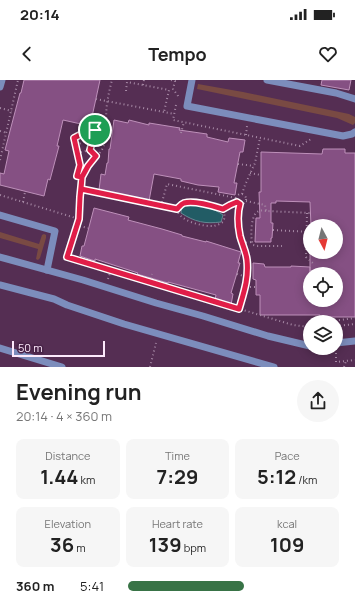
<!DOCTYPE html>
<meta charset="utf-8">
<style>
body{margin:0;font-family:Manrope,sans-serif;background:#f6f6f6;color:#222;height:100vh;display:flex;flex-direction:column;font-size:15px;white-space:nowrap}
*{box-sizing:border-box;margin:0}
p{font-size:13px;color:#767676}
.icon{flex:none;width:22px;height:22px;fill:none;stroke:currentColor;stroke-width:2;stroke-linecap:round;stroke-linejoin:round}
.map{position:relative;height:287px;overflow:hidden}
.side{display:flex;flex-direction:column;background:#fff;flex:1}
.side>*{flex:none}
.needle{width:26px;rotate:173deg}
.tools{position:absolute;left:303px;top:139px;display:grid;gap:8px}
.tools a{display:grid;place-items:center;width:40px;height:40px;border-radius:50%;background:#fff;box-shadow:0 2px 10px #0003;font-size:20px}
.scale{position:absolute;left:12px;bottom:10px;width:93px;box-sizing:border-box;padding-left:4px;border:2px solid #fdeafc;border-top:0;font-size:11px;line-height:14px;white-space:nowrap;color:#fdeafc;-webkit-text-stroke:3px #492348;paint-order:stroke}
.pin{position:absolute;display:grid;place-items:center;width:34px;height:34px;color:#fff;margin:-17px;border:2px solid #fff;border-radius:50%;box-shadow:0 1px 4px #0007}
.round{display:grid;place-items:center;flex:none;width:42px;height:42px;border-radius:21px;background:#f6f6f6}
.headline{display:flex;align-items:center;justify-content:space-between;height:68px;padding:0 16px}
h1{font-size:22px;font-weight:700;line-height:30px}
.figures{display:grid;grid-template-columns:repeat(3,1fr);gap:6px;height:68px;padding:4px 16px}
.figures div{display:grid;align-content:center;border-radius:8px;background:#f6f6f6;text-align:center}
.figures b{font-size:20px;font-weight:700}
.figures small{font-size:11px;font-weight:400}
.figures p{font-size:11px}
ul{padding:0 16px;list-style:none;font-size:13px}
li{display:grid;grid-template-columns:64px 48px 1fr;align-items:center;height:30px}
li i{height:10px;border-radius:5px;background:#387346}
.status{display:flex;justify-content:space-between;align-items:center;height:28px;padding:0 20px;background:#fff;direction:ltr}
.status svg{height:11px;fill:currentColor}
header{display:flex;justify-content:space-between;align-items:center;height:52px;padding:0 16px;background:#fff;font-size:18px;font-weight:700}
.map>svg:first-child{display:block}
.green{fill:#794a43}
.water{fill:#225c65;stroke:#648792}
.building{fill:#855083;stroke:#be90ba}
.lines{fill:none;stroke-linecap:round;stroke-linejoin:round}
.path{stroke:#a78aa6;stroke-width:2;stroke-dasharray:1 3;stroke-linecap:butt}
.service{stroke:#7c8dbc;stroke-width:7}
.route-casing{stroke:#fff;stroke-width:8}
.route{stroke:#e11d48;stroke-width:5}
</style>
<div class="status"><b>20:14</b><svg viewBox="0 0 49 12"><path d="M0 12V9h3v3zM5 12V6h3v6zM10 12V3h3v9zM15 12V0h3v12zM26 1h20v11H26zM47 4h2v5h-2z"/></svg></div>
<header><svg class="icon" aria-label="back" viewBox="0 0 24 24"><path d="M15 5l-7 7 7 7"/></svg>Tempo<svg class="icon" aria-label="heart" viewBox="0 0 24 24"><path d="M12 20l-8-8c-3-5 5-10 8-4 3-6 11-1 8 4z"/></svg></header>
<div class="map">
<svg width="355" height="287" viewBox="0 0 355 287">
<rect width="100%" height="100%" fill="#552e53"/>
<g class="green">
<polygon points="198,4 243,12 349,34 355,37 355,43 353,45 337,38 202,10 197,9"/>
<polygon points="0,152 39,164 42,155 44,154 46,155 46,158 40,178 38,180 36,179 38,169 0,158"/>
</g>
<path class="water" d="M191 125C203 125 213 128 223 135L221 142C205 144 195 142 181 133L182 126Z"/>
<g class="building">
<polygon points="24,0 100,0 90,46 63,40 57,66 59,66 50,100 48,99 44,116 0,105 0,93 4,94 9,71 5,70 20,13 21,13"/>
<polygon points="322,0 351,0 349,10 321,5"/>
<polygon points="114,40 128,43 129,40 149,45 149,43 180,48 179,50 207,54 207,57 228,62 229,58 245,60 243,72 240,72 234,103 237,103 235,115 218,112 219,107 198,105 181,101 181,99 154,94 149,121 99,110 101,94 105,95 107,83 108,83 109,69 110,69"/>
<polygon points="323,69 345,69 345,73 355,73 355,237 320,237 320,235 260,235 260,215 256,215 256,200 253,199 253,183 264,184 265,187 291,187 291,186 310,187 310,220 336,220 336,194 310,194 310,172 336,172 336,146 311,146 310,122 276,121 276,123 271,123 271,143 273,143 272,158 271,158 271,162 255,162 256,138 260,138 259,112 261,112 261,72 322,74"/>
<polygon points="94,128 129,137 128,140 162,149 182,155 182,156 206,162 206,161 241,172 238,183 240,183 231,213 233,214 231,225 215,220 216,215 168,202 168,203 137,194 138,193 95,179 95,181 80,176 82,166 84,166"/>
</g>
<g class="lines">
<g class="path">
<polyline points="171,0 175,1 173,9 178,16 178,17"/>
<polyline points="143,5 144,0"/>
<polyline points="126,11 127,2 169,10 164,32"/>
<polyline points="96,19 174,34"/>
<polyline points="176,25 173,40 300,66 311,59"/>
<polyline points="0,28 12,31"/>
<polyline points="95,50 90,70 97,76"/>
<polyline points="0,51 7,53"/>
<polyline points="181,53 184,42"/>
<polyline points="246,55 247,46"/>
<polyline points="76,65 88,60 92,60"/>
<polyline points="77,73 90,70"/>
<polyline points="0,80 18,0"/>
<polyline points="238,84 254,86"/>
<polyline points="80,85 77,96 82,97"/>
<polyline points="87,88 80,85 74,58 91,49 106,52"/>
<polyline points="250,93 261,95"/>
<path d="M81 109 177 129C179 127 181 124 184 123 195 120 213 126 223 129L237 122"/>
<circle cx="241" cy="119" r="5"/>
<polyline points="242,114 245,105 255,83 260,58"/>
<polyline points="0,115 79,139 67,177 293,245 310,247"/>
<polyline points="246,121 265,125 266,131 311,133"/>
<polyline points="23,122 25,112"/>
<polyline points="161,126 167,104 236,118"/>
<path d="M177 129C178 141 204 147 214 146 217 145 220 144 223 142 225 138 225 134 223 130"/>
<path d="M266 131C262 130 259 130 256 133 251 138 250 158 253 165L258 166H282"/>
<polyline points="307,133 306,177 315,185"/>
<path d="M79 139C80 122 78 102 87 87 92 80 102 73 104 65 108 51 105 38 107 24 108 16 110 8 112 0"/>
<polyline points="76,145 88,148"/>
<polyline points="273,150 310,152"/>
<polyline points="242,163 252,162"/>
<polyline points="237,194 247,197"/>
<polyline points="108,199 111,190"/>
<polyline points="149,202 152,194"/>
<polyline points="246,207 256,207"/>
<path d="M239 229C244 212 249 198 247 180 246 171 242 164 240 156 238 146 237 134 240 124"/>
<polyline points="332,242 332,241 355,238"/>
<polyline points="336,246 355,244"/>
<polyline points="336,273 336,282 355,280"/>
<polyline points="150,287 156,263"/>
<polyline points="344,287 346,281"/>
</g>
<g class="service">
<polyline points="192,0 187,26 343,56 352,54 355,52"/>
<polyline points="267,0 336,13 355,19"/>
<polyline points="0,7 2,0"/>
<polyline points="0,135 55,151 47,190"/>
<polyline points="0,177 83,200 156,223 203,236 268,256 310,266"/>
<polyline points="0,205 54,219 67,225 124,244 274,287"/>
<polyline points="336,263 355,261"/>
<polyline points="0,268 62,287"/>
</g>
</g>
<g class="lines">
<defs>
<path id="route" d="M95 50 90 70 96 76 88 86 82 97 80 117 79 139 67 177 239 229C244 212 249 198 247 180 246 171 242 164 240 156 238 146 237 134 240 124L237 122 230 125 223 129C213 126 195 120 184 123 181 124 179 127 177 129L81 109 82 97 77 96 80 85 74 58 91 49 95 50"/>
</defs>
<use href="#route" class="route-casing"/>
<use href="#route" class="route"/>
</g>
</svg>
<div class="tools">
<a><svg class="needle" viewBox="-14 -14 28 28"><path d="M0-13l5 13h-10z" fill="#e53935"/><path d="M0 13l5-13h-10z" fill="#767676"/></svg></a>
<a><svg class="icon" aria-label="locate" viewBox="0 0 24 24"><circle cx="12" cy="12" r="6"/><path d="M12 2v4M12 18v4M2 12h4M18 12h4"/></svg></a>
<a><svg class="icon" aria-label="layers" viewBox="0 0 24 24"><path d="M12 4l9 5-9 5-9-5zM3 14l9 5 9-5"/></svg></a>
</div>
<div class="scale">50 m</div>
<div class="pin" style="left:95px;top:50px;background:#1e9e55"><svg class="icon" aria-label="arrive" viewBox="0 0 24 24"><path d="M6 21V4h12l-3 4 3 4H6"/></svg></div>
</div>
<section class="side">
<div class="headline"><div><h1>Evening run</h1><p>20:14 · 4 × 360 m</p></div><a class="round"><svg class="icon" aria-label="share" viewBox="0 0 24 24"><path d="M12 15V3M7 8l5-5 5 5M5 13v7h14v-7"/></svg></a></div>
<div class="figures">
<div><p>Distance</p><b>1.44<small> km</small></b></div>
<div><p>Time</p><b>7:29</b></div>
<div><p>Pace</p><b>5:12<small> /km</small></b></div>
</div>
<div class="figures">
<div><p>Elevation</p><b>36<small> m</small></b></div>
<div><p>Heart rate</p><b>139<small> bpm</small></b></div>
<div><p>kcal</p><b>109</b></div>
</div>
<ul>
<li><b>360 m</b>5:41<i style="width:55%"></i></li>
</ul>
</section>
